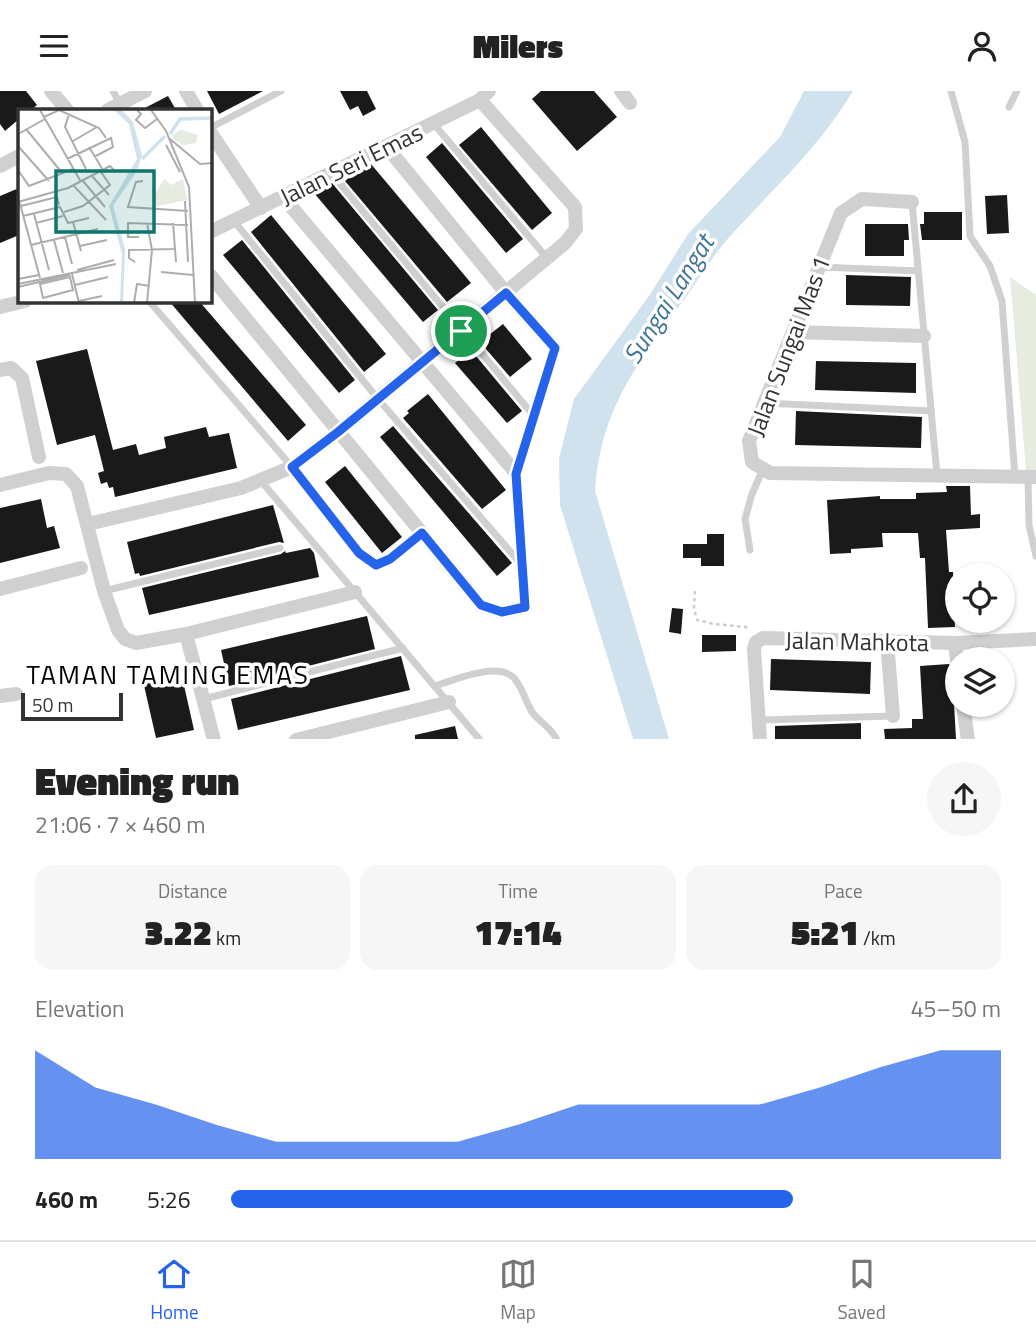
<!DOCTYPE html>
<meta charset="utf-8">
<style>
body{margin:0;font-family:"Titillium Web",sans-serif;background:#f6f6f6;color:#222;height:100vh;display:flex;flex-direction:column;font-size:26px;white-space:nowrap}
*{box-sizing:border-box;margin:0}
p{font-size:23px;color:#767676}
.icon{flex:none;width:38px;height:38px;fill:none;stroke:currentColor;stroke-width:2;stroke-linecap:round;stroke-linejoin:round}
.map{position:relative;height:648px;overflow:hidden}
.side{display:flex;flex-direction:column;background:#fff;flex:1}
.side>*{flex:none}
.tools{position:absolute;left:945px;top:472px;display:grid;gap:14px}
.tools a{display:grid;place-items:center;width:70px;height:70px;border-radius:50%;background:#fff;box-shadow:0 2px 5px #0004;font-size:35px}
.scale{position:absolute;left:21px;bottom:18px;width:102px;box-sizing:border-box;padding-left:7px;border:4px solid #333;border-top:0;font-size:19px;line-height:24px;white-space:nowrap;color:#333;-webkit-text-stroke:5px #fff;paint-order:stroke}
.pin{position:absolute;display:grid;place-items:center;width:60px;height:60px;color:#fff;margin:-30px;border:4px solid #fff;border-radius:50%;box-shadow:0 2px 7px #0007}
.round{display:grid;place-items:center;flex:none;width:74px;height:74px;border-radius:37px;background:#f6f6f6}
.head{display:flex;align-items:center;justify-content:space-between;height:119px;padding:0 35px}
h1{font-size:38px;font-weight:800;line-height:52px}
.stats{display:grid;grid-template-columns:repeat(3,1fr);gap:10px;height:119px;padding:7px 35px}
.stats div{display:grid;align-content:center;border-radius:18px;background:#f6f6f6;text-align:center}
.stats b{font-size:35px;font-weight:800}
.stats small{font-size:19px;font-weight:400}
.stats p{font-size:19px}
.chart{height:196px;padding:14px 35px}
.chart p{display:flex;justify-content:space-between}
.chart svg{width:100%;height:126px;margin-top:7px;fill:#2563eb;opacity:.7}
ul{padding:0 35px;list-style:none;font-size:23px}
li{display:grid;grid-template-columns:112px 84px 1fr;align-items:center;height:52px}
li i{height:18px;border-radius:9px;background:#2563eb}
header{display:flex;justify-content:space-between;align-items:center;height:91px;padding:0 35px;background:#fff;font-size:32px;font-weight:800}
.tabs{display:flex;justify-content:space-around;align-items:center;height:98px;border-top:2px solid #e0e0e0;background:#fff;font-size:19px;color:#767676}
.tabs a{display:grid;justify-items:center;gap:4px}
.tabs .current{color:#2563eb}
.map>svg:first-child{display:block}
.green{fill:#e6ecdf}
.water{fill:#cfe2ee}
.building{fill:#1a1a1a}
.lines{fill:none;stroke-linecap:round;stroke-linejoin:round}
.path{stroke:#cdcdcd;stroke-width:2.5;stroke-dasharray:3.5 3.5;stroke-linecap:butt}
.service{stroke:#d0d0d0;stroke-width:7}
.minor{stroke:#d0d0d0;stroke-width:14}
.route-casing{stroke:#fff;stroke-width:14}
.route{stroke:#2563eb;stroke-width:9}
.labels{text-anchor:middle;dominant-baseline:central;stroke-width:7;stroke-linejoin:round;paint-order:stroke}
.street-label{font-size:24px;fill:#333;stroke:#fff}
.water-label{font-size:26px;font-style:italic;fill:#3f7597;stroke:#fff}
.neighbourhood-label{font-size:26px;letter-spacing:2px;fill:#000;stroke:#fff}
.inset-river{fill:none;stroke:#cfe2ee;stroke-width:3.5}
.inset-road{fill:none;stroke:#adadad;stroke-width:2}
.view{fill:#0f766e;fill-opacity:0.15;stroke:#0f766e;stroke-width:3.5}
.inset-edge{fill:none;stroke:#333;stroke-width:3.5}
</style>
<header><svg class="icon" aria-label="menu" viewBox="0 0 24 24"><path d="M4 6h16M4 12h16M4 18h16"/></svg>Milers<svg class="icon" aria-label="person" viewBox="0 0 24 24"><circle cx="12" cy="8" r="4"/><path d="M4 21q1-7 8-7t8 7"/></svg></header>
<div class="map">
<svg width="1036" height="649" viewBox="0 0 1036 649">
<rect width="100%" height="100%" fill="#fff"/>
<polygon class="green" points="1010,186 1036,204 1036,380 1026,380"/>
<path class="water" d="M804 0H853C821 54 775 96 733 142 715 161 701 185 686 206 639 270 600 318 595 400L669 648H633L560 414 559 367 574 308 649 205 688 143 780 46Z"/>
<g class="building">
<polygon points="0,0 26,0 37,14 31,19 19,19 19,28 5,40 0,33"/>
<polygon points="207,0 263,0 219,23"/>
<polygon points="340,0 367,0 376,18 363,25 358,15 350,19"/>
<polygon points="541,0 594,0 617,26 577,60 532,8"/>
<polygon points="168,5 176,19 141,19"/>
<polygon points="481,36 552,122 532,139 459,54"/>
<polygon points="442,52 523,148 506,162 426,66"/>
<polygon points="371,73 471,192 447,211 345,90 357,80"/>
<polygon points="332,92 438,219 423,231 314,102"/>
<polygon points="19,97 19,144 0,152 0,105"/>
<polygon points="1007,104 1009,142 987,143 985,105"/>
<polygon points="924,121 962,121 962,149 922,149 920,133 924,133"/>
<polygon points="271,124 386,263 364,281 251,141"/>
<polygon points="865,133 908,133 909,149 904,149 904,165 865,165"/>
<polygon points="242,149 355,289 339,302 223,164"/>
<polygon points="846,184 911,186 910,215 846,214"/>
<polygon points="169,210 199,210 306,334 288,350"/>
<polygon points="503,233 532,268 510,286 480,251"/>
<polygon points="87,258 113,359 136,353 139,364 166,357 164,346 206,336 209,346 229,342 237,377 115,406 113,396 109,397 107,391 101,393 98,382 104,380 95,344 57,354 36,270"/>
<polygon points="471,259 522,320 507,332 455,272"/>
<polygon points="816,270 916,272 916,302 815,299"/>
<polygon points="428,303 506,399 482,418 403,327 409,322 407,320"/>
<polygon points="796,320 922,326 921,357 795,354"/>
<polygon points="393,335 512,472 497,485 380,346"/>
<polygon points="345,375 402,446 382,462 325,391"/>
<polygon points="946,395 970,395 971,424 980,423 980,437 946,439 949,481 953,481 955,536 928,537 925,467 920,467 918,442 882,442 883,456 851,458 851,462 830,463 827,409 880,405 880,408 916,408 916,402 947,401"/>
<polygon points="41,408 47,437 54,435 60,457 0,472 0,417"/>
<polygon points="273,414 284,452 279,451 140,485 139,482 135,483 127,451"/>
<polygon points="707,443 724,443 724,475 701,475 701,467 683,467 683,453 707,453"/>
<polygon points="310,457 314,462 319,486 149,524 142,497 281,463 285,460 286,462"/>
<polygon points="672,517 683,518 681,543 669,541"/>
<polygon points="367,525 375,558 229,595 221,559"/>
<polygon points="702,544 736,544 736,560 702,561"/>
<polygon points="401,565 410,599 238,639 231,608"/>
<polygon points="771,568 871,571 870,603 770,599"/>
<polygon points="949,573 952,577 956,648 885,648 884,638 912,637 912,628 923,628 920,575"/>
<polygon points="181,581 194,639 156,647 143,590"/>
<polygon points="861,632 861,648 775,648 775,635"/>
<polygon points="455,635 458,648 415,648 415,644"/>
</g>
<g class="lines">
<polyline class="path" points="695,500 694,517 697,529 714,533 746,536 749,540"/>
<g class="service">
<polyline points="113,0 120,13"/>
<polyline points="951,0 965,51 970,145 990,175 1002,210 1015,386"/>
<polyline points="1009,16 1017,0"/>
<polyline points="433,32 547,167"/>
<polyline points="210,37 281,0"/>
<polyline points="331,82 534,325"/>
<polyline points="912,111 937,384"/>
<polyline points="234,130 378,308 522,474"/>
<polyline points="820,176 918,180"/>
<polyline points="149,210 292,376 359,462 376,474 390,468 422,442"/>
<polyline points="765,312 931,320"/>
<polyline points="1028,386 1029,434 1036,465"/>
<polyline points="261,390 480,649"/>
<polyline points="750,459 745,428 752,403 763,378"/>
<polyline points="104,500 280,457"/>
<polyline points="525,516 516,382 555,257"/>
<path d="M435 595C454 589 498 570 514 587 523 597 525 610 532 621 539 631 550 635 557 649"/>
<polyline points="204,608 403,557"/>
<polyline points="759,629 893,625"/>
</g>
<g class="minor">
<polyline points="51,0 67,19"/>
<polyline points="186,0 197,19"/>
<polyline points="621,0 630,12"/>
<polyline points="108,19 145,0"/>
<polyline points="210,41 261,117"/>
<polyline points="386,55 506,202 555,257"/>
<polyline points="0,75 19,65"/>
<polyline points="283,106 516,382"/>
<polyline points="912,111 862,108 841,122 749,350 752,371 770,382 1036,386"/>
<polyline points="210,141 480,9 489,0"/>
<polyline points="210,184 481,514 501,521 525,516"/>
<polyline points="0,216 25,210"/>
<polyline points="793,241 924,245"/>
<polyline points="0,279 11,277 22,287 39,366"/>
<polyline points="0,394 49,382 66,383 77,395 104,500 118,539 125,548 136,552 186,543 355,501"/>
<polyline points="88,433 241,397 292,376 338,341 565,152 576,138 575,116 480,9"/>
<polyline points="0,498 81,477"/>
<polyline points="186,543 214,649"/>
<polyline points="887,550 893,625"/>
<polyline points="955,552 957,569"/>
<polyline points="0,605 16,603"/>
<polyline points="963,614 968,649"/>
<polyline points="296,649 449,611"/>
<polyline points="760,649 754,558 756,551 763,547 955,552 1036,548"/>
</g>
</g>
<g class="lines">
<defs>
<polygon id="route" points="506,202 555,257 516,383 525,516 502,521 481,514 422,442 390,468 376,474 359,462 292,376 338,341"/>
</defs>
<use href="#route" class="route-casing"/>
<use href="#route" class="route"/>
</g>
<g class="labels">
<g class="street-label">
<text transform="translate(351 73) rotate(-26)">Jalan Seri Emas</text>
<text transform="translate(788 255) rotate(-69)">Jalan Sungai Mas 1</text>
<text transform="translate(857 550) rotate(1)">Jalan Mahkota</text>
</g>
<g class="water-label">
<text transform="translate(668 208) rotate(-58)">Sungai Langat</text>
</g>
<g class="neighbourhood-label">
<text x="168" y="583">TAMAN TAMING EMAS</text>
</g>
</g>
<g transform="translate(18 18)">
<rect width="194" height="194" fill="#fff"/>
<path d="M163 21 180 26 178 34 165 36 156 30 154 26ZM146 70 153 76 165 70 169 91 135 98 134 79 139 82Z" fill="#e6ecdf"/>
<path d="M96 1H104L115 13 124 46 119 62 95 97 107 140 105 194H102L104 145 91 97 119 50 111 15Z" fill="#cfe2ee"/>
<path class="inset-river" d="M152 25 162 10 195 9M124 50 147 27"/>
<path class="inset-road" d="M22 1 63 73M119 1 123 5 118 11 127 19 139 10M133 1 148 22 171 78 177 194M51 5 47 18 68 60M26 8 41 1 81 19 88 29M8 20 45 65M2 24 27 10M152 30 182 55 195 54M55 32 79 18M148 36 162 63M0 37 31 72M71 38 85 61M49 50 93 29 95 38 76 48M0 61 11 77 55 60M74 67 91 86M65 72 87 98M125 72 118 73 110 98 170 102M55 76 88 111M1 91 22 169M167 92 170 153M0 93 50 79 92 57 98 63M3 97 39 88 41 96M46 103 65 97 92 76 83 63M16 105 31 161M5 107 42 98 50 114 71 109M55 113 63 142M18 114 45 107M129 114 134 141 129 194M155 114 158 153M47 128 54 155M121 128H110V114L170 116M36 131 45 164M13 136 80 120M62 137 89 131M117 153 111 149V141L156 140M59 161 96 151M143 163 175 166M54 165 61 194M0 170 21 166M0 175 98 155M57 176 90 168M0 178 51 166 52 168 55 181 25 189 22 175 52 168M61 192 84 187M116 194 119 175 132 177"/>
<path class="view" d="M38 62H136V123H38Z"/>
<rect width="194" height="194" class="inset-edge"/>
</g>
</svg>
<div class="tools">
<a><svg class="icon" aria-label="locate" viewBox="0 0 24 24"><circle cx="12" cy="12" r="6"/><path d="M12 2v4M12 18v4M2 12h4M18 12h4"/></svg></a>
<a><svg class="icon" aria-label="layers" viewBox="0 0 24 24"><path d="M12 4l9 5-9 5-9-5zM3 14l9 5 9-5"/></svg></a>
</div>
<div class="scale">50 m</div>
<div class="pin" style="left:461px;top:240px;background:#1e9e55"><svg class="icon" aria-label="arrive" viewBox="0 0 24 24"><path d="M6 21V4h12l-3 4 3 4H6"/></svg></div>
</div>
<section class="side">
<div class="head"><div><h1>Evening run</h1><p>21:06 · 7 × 460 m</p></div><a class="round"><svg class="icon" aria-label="share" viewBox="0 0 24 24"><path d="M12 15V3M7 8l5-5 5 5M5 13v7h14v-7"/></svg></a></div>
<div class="stats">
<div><p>Distance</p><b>3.22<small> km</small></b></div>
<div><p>Time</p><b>17:14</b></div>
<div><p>Pace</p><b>5:21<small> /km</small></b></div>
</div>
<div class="chart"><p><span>Elevation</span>45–50 m</p>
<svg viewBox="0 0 160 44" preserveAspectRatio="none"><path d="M0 44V6L10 19L20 25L30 32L40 38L50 38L60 38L70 38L80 32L90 25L100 25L110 25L120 25L130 19L140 12L150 6L160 6V44z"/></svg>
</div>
<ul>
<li><b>460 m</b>5:26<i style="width:73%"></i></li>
</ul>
</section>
<nav class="tabs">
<a class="current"><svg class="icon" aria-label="home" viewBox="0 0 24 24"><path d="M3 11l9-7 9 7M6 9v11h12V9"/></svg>Home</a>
<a><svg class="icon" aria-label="map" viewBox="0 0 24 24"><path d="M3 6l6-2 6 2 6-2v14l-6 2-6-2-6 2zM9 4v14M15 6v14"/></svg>Map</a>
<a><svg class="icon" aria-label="saved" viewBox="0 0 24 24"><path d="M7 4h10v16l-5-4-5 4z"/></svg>Saved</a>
</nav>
